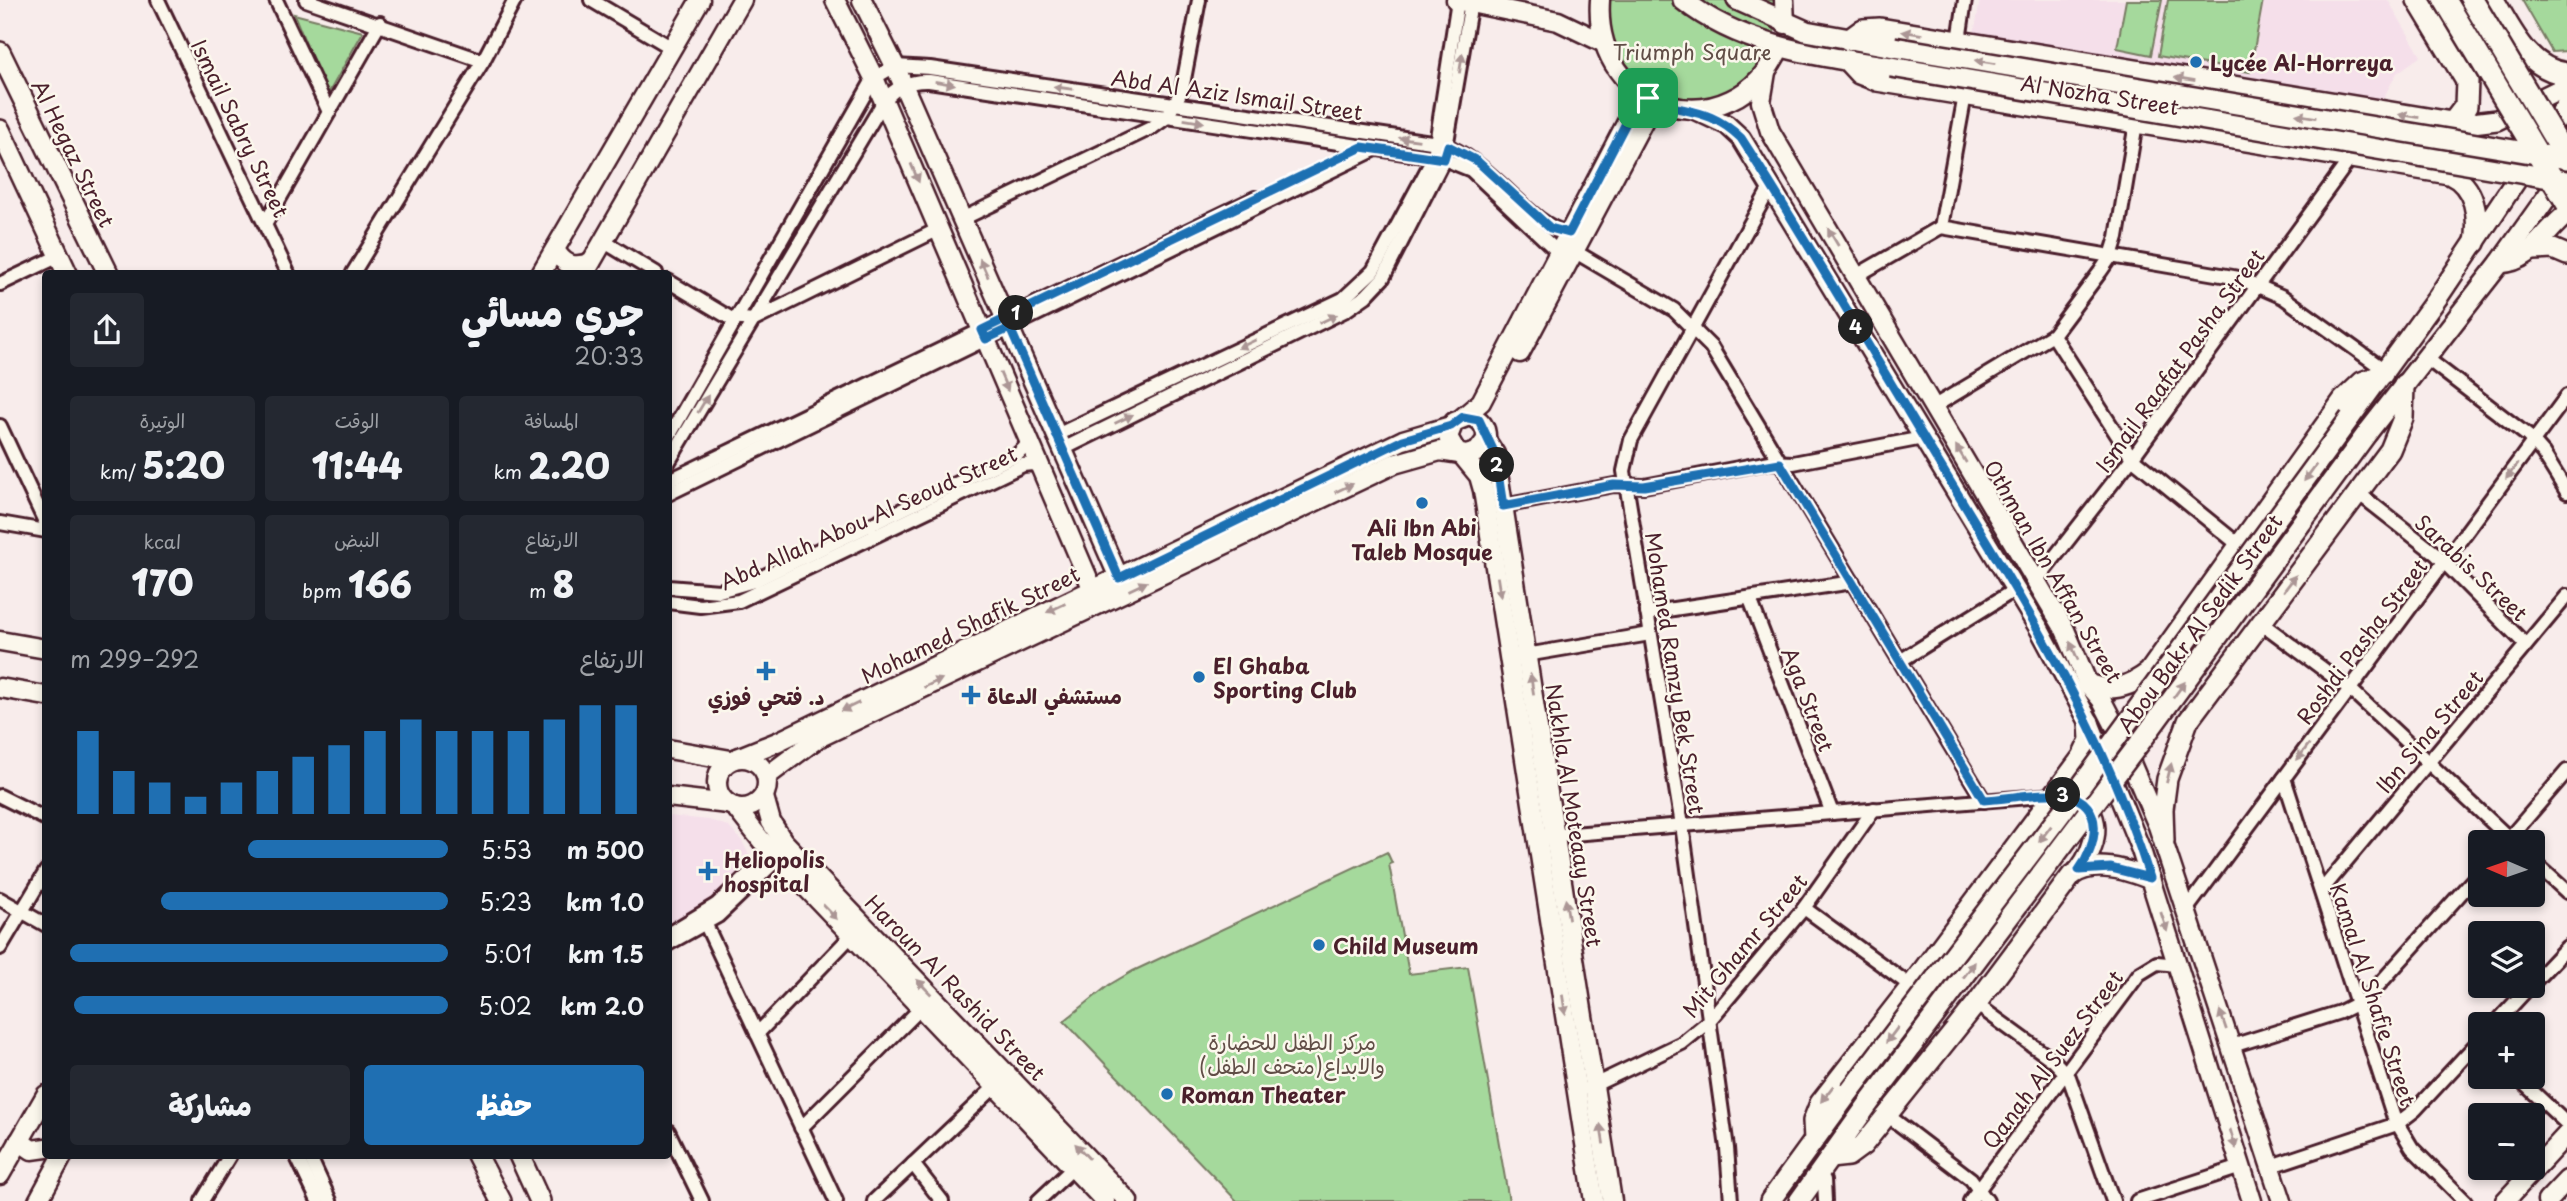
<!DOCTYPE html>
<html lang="ar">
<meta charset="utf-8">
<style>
body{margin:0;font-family:"Playpen Sans","Playpen Sans Arabic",sans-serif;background:#242831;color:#f1f3f6;direction:rtl;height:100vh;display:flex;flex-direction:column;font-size:26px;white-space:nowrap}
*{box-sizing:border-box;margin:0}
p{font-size:23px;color:#9ea1a6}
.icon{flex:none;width:38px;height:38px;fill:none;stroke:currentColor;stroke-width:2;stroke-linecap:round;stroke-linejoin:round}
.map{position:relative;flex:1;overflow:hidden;direction:ltr}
.sheet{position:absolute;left:42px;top:270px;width:630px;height:889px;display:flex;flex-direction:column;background:#171b24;border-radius:7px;box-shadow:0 4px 10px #0003;direction:rtl}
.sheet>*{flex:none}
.needle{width:46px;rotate:272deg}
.controls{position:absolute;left:2468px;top:830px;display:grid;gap:14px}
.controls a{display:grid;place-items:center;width:77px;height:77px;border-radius:7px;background:#171b24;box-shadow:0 4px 10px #0003;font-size:35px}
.pin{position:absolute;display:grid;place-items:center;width:60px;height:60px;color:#fff;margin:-30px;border-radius:14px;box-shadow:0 4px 10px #0006}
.km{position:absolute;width:35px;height:35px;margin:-18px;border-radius:50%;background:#222;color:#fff;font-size:19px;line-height:35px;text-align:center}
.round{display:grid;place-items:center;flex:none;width:74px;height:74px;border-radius:7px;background:#242831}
.head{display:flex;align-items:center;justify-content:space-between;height:119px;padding:0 28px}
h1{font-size:38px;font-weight:800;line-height:52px}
.figures{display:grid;grid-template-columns:repeat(3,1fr);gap:10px;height:119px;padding:7px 28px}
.figures div{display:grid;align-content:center;border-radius:7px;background:#242831;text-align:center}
.figures b{font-size:35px;font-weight:800}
.figures small{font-size:19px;font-weight:400}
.figures p{font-size:19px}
.chart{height:196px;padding:14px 28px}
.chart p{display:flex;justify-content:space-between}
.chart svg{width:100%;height:126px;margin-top:7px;stroke:#1f6fb2;stroke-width:6}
.button{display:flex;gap:14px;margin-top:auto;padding:14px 28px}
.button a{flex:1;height:80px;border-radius:7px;background:#1f6fb2;color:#fff;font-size:28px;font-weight:800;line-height:80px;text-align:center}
.button a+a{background:#242831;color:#f1f3f6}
ul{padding:0 28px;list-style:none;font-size:23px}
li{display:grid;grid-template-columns:112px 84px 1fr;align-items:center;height:52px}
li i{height:18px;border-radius:9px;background:#1f6fb2}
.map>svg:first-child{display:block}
.built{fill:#f5dfea}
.green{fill:#a5d99c;stroke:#787c64;stroke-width:2}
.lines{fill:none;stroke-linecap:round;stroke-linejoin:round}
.street-casing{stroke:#4a1f2b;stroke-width:18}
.secondary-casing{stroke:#4a1f2b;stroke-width:23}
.primary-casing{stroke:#4a1f2b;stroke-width:24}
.highway-casing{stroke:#4a1f2b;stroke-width:26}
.street{stroke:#fbf7ec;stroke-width:12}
.secondary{stroke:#fbf7ec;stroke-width:18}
.primary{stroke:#fbf7ec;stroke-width:19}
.highway{stroke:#fbf7ec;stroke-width:21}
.primary-bridge-casing{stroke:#4a1f2b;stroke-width:24;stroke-linecap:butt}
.highway-bridge-casing{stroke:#4a1f2b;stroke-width:26;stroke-linecap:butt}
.primary-bridge{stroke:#fbf7ec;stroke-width:19}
.highway-bridge{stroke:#fbf7ec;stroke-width:21}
.oneway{fill:#ab9695}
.route-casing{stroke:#fff;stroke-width:14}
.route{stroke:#1f6fb2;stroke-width:9}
.poi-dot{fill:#1f6fb2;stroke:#fbf7ec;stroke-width:2.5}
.labels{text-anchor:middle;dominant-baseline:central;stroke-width:5;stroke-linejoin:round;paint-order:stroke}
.park-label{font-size:21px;fill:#614e47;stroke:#fbf7ec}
.poi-label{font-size:21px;font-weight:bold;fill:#4a1f2b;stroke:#fbf7ec;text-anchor:start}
.street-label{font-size:21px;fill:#4a1f2b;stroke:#fbf7ec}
</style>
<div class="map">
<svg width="2567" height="1201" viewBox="0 0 2567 1201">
<rect width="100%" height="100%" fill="#f8eceb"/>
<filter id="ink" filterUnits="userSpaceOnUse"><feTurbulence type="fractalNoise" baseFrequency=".0143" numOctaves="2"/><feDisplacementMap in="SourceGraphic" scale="14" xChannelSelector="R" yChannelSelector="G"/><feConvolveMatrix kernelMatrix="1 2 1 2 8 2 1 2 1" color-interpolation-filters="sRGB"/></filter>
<g filter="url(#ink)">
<g class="built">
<polygon points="1980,0 2388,0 2421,56 2397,73 2381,102 1973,40"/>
<polygon points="669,816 709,820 728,826 742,841 749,855 749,867 725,895 669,931"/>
</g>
<g class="green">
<path d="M1608 0H1776C1784 137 1597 131 1608 0Z"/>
<polygon points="2126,0 2162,0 2151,55 2117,48"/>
<polygon points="2168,0 2263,0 2250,72 2158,56"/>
<polygon points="2522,0 2567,0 2567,51 2552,52"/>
<polygon points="294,14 363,32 327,96"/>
<polygon points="1387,852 1392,863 1389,864 1409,974 1468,967 1509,1201 1237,1201 1064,1021 1109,985 1133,971"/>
</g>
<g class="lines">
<defs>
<g id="street">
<polyline points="158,0 288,273"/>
<polyline points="276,0 329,112"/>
<polyline points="306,0 483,61"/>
<polyline points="591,0 672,48"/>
<polyline points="1959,41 1965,0"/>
<polyline points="962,219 1153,127 1167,117 1182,90 1199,0"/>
<polyline points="265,224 380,23"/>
<polyline points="1941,227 2239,278 2283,297 2386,371"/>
<polyline points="603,241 656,273"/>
<polyline points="1574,251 1674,310 1711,347 1984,801"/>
<polyline points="353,273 483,61 515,0"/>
<polyline points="1856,276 1941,227 1965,95"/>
<polyline points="668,281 730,318 754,320 939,229"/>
<polyline points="0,284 59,256"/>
<polyline points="2053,335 2132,458 2239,545"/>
<polyline points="2425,357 2528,436 2543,453 2567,492"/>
<polyline points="1933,407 2053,335 2100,272 2111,256 2117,237 2136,123"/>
<polyline points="0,426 46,524"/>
<polyline points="1057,435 1343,299 1373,271 1434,157 1458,0"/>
<path d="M668 438 874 78 895 66 930 68 1438 143C1492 159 1527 226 1569 233"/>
<polyline points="1063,449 1346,310 1366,296 1383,278 1444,159 1471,2"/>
<path d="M668 463 884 101C896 86 910 80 929 81L1444 159 1471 170 1559 253"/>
<polyline points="668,481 1255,198"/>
<polyline points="2357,492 2436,554 2526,645"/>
<polyline points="668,494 1376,149"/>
<polyline points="1503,506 1614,485 1644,486 1770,462 1793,463 1923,438"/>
<polyline points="0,523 46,531"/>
<polyline points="2036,581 2132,458 2350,159"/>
<polyline points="668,587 719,591 754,581 1018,454 1025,447 1028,437"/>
<polyline points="1750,599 1832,813"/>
<polyline points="668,602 700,606 739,601 1023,465 1032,464 1041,468"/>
<polyline points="1647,613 1853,582"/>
<polyline points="2260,622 2350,689 2513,842"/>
<polyline points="1520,656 1650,634"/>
<polyline points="1900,661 2016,589"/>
<polyline points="2284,778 2394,1118 2412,1148 2465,1201"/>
<polyline points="0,796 46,819"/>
<polyline points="1548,836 2054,795"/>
<polyline points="2506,842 2567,771"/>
<polyline points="2532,860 2567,892"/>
<polyline points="2321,891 2567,596"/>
<polyline points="0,899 46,925"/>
<polyline points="1804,908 1911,986"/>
<polyline points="2187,909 2567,396"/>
<polyline points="706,925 836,1201"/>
<polyline points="668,934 716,905 777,847"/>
<polyline points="668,944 718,916 783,854"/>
<polyline points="0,948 46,871"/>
<polyline points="2532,984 2567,947"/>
<polyline points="1976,1004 2054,1061 2069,1077 2113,1201"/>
<polyline points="2495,1024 2531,985"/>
<polyline points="757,1034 852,935"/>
<polyline points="2232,1046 2340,1012 2366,999 2480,872"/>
<polyline points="2516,1076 2567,1124"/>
<polyline points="1588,1088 1682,1043 1709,1021 1804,908 1874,809"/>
<polyline points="1886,1114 1971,1179 1987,1201"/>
<polyline points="801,1128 922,1007"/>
<polyline points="668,1131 702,1201"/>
<polyline points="296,1155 318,1201"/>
<polyline points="309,1155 330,1201"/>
<polyline points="913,1164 942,1201"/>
<polyline points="2271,1166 2397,1124 2415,1110 2480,1040"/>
<polyline points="1819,1174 1824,1180 1825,1201"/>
<polyline points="202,1201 230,1155"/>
<polyline points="874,1201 1001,1081"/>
<polyline points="1038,1201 1073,1168"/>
<polyline points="1731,1201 1727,1148 1682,825 1624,471 1631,440 1771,186"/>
<polyline points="1970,1201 2139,974 2157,963 2178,965"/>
<polyline points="2137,1201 2241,1167"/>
</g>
<g id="secondary">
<polyline points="835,0 874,78 1093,590"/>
<polyline points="862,0 895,66 1119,578"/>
<polyline points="1456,0 1558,21 1602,42"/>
<path d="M1600 0C1592 114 1732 152 1780 47"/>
<polyline points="1784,0 1785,24"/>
<polyline points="1766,72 1761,102 1770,131 2065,630 2088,684 2101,699 2115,726 2158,826 2282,1201"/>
<polyline points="1693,109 1727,125 1741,138 2040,630 2089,722 2141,850 2252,1201"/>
<path d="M555 250C564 265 574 269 591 262"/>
<polyline points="541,273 700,0"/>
<polyline points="585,273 742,0"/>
<polyline points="1520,353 1654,101"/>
<polyline points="1463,417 1481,402 1641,95"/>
<polyline points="1486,440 1495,454 1612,1201"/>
<polyline points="1461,454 1479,476 1483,490 1594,1201"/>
<polyline points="0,641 46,649"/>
<polyline points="0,688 46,696"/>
<polyline points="668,749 731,760"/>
<circle cx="742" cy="783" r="25"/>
<polyline points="737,758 777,742 1403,440 1451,426"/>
<path d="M767 776 818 738 1394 464 1440 451 1466 455 1477 452 1486 440C1487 427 1481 419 1469 416L1454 422 1448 437 1456 451"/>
<polyline points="668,797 728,804"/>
<polyline points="764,797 771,822 783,841 1128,1201"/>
<polyline points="735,807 761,840 1105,1201"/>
<polyline points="19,1141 32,1150 46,1148"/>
<polyline points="0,1175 46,1095"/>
<polyline points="38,1201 63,1155"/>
<polyline points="2505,1201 2567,1134"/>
<polyline points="2547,1201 2567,1180"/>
</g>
<g id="primary">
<path d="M1683 0C1742 47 1819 56 1891 67"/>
<polyline points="1737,0 1806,31 1894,47"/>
<polyline points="1848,40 1863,29 1880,28 2464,124 2497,120 2567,86"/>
<polyline points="0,52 108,273"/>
<path d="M1846 60 1859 74 1877 81 2449 174C2476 186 2479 217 2475 243"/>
<polyline points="0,130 67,273"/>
<polyline points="2534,250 2553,249 2567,255"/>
<path d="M2500 263C2533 261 2543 232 2567 214"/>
<polyline points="2350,418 2438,297 2567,104"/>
<polyline points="2368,432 2500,263 2564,173"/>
<path d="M2088 684C2111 693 2130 687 2149 672L2343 400 2362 382 2383 374"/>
<path d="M2079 800C2104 818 2096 848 2079 870"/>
<polyline points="2164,841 2163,809 2167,779 2188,721 2390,450 2403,418 2404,384"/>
<polyline points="1814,1140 1813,1121 1820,1103 1911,986 2082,757 2090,740 2089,722"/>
<polyline points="477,1155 501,1201"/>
<polyline points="519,1155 540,1201"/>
<path d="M1830 1158 1848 1156 1863 1145 1976 1004 2072 875C2094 859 2128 870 2150 879"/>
<polyline points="1770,1201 1850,1091"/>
<polyline points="1799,1201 1869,1103"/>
</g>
<g id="highway">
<polyline points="2418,0 2467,81 2466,106 2453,123"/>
<path d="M2493 0C2511 30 2528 70 2567 74"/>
</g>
</defs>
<use href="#street" class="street-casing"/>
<use href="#secondary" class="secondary-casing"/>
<use href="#primary" class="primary-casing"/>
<use href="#highway" class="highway-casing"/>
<use href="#street" class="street"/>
<use href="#secondary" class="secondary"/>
<use href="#primary" class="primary"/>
<use href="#highway" class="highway"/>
<defs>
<g id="primary-bridge">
<polyline points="1894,47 2567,159"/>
<polyline points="1891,67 2567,181"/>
<polyline points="1850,1091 2062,812 2350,418"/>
<polyline points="1869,1103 2145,736 2368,432"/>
</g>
<g id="highway-bridge">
<polyline points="2445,0 2567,203"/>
<polyline points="2472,0 2567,159"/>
</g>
</defs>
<use href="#primary-bridge" class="primary-bridge-casing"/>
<use href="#highway-bridge" class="highway-bridge-casing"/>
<use href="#primary-bridge" class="primary-bridge"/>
<use href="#highway-bridge" class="highway-bridge"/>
</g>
<defs><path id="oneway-solid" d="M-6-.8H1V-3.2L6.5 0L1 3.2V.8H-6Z" transform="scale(1.75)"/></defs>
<g class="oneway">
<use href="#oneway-solid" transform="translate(1912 33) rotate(-171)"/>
<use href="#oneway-solid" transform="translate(1985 62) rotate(-171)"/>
<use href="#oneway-solid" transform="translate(1461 63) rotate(-81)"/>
<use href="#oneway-solid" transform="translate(2185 79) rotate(-171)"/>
<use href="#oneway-solid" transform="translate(945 83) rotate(9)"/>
<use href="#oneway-solid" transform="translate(1063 88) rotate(-172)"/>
<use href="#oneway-solid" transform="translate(2306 116) rotate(-171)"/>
<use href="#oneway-solid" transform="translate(2409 116) rotate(-171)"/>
<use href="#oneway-solid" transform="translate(1194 121) rotate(9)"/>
<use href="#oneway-solid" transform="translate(1409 139) rotate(-172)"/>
<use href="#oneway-solid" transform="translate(915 173) rotate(67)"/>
<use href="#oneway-solid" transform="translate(1833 237) rotate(-121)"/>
<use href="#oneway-solid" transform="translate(984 268) rotate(-114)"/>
<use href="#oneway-solid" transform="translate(1328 319) rotate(-26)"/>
<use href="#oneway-solid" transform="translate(1247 344) rotate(155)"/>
<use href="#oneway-solid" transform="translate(1004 382) rotate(67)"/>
<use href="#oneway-solid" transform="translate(703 404) rotate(-59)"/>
<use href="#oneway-solid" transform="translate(1124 419) rotate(-26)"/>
<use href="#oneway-solid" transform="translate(1961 454) rotate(-121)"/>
<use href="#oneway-solid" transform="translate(2512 471) rotate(127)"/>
<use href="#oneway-solid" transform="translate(2310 473) rotate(126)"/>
<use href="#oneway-solid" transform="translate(1344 488) rotate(-25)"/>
<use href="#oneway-solid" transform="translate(2290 583) rotate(-53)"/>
<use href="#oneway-solid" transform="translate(1138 586) rotate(-25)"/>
<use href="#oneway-solid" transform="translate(1499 587) rotate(81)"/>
<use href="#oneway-solid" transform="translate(1056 608) rotate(154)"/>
<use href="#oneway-solid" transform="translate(2074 651) rotate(-114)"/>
<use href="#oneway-solid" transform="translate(933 683) rotate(-25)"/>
<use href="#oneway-solid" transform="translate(1532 684) rotate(-99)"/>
<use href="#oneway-solid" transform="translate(2179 690) rotate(-54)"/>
<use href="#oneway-solid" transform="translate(850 707) rotate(154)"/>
<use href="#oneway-solid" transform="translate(2303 752) rotate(127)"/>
<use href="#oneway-solid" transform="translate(2169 773) rotate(-76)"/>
<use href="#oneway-solid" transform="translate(2045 834) rotate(127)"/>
<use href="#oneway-solid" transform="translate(1567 909) rotate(-99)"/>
<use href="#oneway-solid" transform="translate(830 912) rotate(46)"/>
<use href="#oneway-solid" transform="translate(2164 922) rotate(72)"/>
<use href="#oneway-solid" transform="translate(1969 970) rotate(-53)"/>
<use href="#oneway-solid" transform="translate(924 987) rotate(-134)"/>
<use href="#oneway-solid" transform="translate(1564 1005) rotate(81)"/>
<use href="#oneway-solid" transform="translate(2223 1020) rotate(-109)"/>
<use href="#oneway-solid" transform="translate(1892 1035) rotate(127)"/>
<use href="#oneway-solid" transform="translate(1827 1094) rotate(128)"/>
<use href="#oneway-solid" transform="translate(1602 1134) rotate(-99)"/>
<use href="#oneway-solid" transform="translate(2233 1139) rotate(73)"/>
<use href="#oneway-solid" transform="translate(1082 1151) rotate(-133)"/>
</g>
</g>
<g class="lines" filter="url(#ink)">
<defs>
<path id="route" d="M1641 94C1679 117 1703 102 1741 138 1807 240 1868 346 1931 450 2015 589 2102 723 2150 878L2111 868 2079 870C2097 846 2106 803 2066 795 2041 791 2009 799 1984 800L1780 463 1644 486 1614 485 1503 506 1495 454 1479 420 1463 417 1451 426 1403 440 1119 578 1010 328 986 339 982 330 1362 147 1444 159 1448 146 1477 161 1550 228 1569 233Z"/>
</defs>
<use href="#route" class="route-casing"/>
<use href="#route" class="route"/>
</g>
<g class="poi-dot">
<circle cx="2196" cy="62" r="7"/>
<circle cx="1422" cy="503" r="7"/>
<path d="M762.5 660.5h7v7h7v7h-7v7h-7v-7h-7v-7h7z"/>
<circle cx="1199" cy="677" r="7"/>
<path d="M967.5 684.5h7v7h7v7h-7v7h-7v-7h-7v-7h7z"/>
<path d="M704.5 860.5h7v7h7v7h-7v7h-7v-7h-7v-7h7z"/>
<circle cx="1319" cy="945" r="7"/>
<circle cx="1167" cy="1094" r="7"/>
</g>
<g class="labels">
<g class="park-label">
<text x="1692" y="51">Triumph Square</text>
<text x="1292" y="1041">مركز الطفل للحضارة<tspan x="1292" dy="24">والابداع(متحف الطفل)</tspan></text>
</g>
<g class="poi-label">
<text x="2210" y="62">Lycée Al-Horreya</text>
<text x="1422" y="527" text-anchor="middle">Ali Ibn Abi<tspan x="1422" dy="24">Taleb Mosque</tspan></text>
<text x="1213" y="665">El Ghaba<tspan x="1213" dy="24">Sporting Club</tspan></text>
<text x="987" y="695">مستشفي الدعاة</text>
<text x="766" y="696" text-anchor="middle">د. فتحي فوزي</text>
<text x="724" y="859">Heliopolis<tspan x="724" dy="24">hospital</tspan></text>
<text x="1333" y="945">Child Museum</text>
<text x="1181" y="1094">Roman Theater</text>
</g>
<g class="street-label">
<text transform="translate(1237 94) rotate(8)">Abd Al Aziz Ismail Street</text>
<text transform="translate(2100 94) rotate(9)">Al Nozha Street</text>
<text transform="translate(241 128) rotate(64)">Ismail Sabry Street</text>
<text transform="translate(74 153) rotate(64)">Al Hegaz Street</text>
<text transform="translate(2179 360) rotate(-54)">Ismail Raafat Pasha Street</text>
<text transform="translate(868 517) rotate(-24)">Abd Allah Abou Al Seoud Street</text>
<text transform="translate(2472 567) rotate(43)">Sarabis Street</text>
<text transform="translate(2054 571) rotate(60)">Othman Ibn Affan Street</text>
<text transform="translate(2199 623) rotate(-54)">Abou Bakr Al Sedik Street</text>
<text transform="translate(970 624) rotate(-26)">Mohamed Shafik Street</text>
<text transform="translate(2361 641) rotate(-53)">Roshdi Pasha Street</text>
<text transform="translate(1676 673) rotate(81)">Mohamed Ramzy Bek Street</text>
<text transform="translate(1809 699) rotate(69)">Aga Street</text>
<text transform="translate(2429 731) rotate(-50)">Ibn Sina Street</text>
<text transform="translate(1575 815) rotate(81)">Nakhla Al Moteaay Street</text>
<text transform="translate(1744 945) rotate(-50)">Mit Ghamr Street</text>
<text transform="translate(956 987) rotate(46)">Haroun Al Rashid Street</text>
<text transform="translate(2374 994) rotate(72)">Kamal Al Shafie Street</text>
<text transform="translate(2052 1059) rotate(-53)">Qanah Al Suez Street</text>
</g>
</g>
</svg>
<div class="controls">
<a><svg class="needle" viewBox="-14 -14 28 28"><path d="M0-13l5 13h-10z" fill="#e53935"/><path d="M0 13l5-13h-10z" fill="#9ea1a6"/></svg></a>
<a><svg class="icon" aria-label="layers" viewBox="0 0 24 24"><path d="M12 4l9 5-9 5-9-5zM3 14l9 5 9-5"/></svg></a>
<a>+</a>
<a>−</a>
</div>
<div class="pin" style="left:1648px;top:98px;background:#1e9e55"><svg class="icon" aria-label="arrive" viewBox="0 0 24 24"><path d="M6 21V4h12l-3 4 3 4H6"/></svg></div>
<b class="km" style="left:1016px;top:313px">1</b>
<b class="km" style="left:1497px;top:465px">2</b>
<b class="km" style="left:2063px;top:795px">3</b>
<b class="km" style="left:1856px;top:327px">4</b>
<section class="sheet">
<div class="head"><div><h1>جري مسائي</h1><p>20:33</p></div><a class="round"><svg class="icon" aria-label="share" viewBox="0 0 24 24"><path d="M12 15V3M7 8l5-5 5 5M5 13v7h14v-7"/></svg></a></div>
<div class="figures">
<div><p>المسافة</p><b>2.20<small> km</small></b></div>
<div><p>الوقت</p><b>11:44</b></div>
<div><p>الوتيرة</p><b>5:20<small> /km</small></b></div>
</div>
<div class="figures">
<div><p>الارتفاع</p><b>8<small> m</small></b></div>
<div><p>النبض</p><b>166<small> bpm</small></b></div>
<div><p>kcal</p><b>170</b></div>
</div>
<div class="chart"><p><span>الارتفاع</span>292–299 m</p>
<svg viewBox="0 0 160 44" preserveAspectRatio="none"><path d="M5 44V15M15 44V29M25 44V33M35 44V38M45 44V33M55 44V29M65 44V24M75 44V20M85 44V15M95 44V11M105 44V15M115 44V15M125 44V15M135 44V11M145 44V6M155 44V6"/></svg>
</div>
<ul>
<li><b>500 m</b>5:53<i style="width:53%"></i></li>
<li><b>1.0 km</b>5:23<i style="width:76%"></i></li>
<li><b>1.5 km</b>5:01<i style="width:100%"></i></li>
<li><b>2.0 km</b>5:02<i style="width:99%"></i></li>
</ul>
<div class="button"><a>حفظ</a><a>مشاركة</a></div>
</section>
</div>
